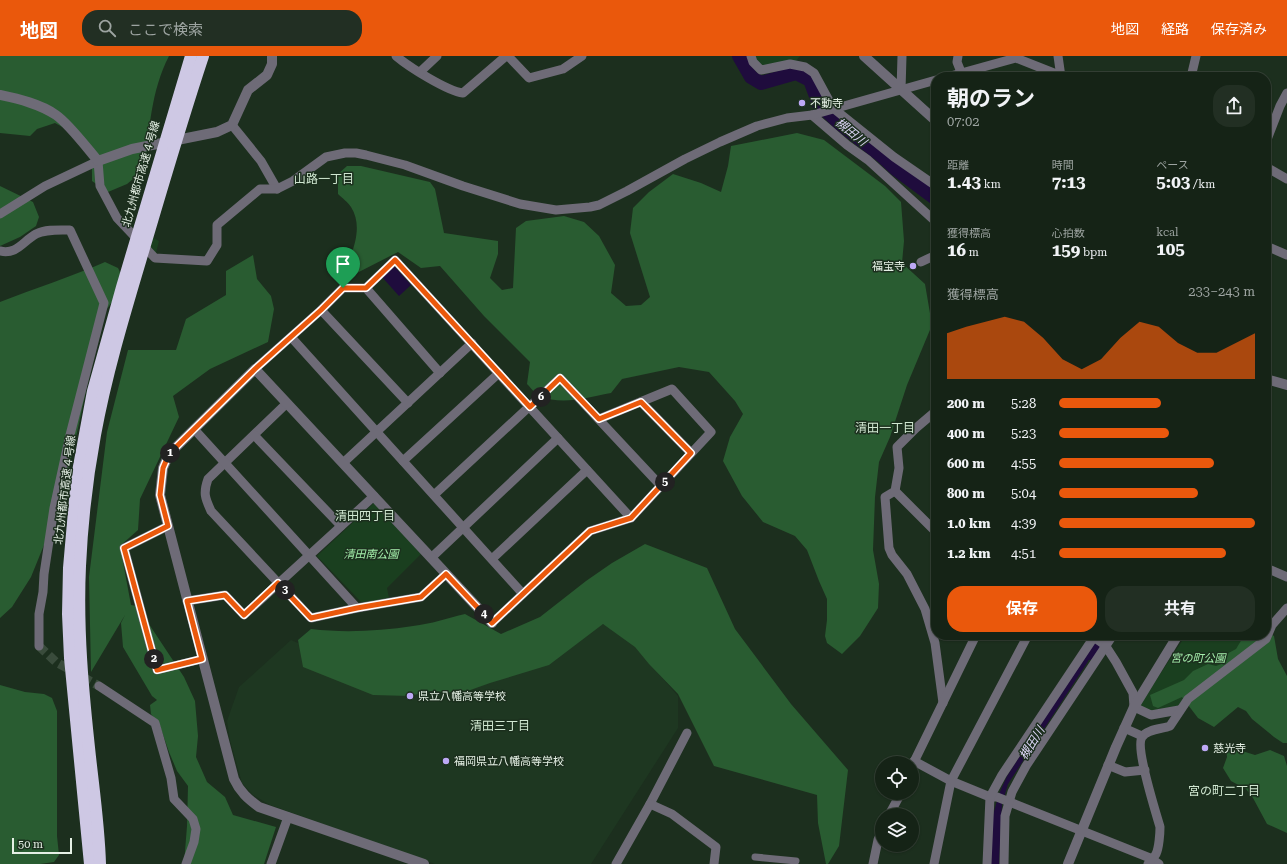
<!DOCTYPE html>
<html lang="ja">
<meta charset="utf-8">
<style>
body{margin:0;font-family:"Roboto Serif","Noto Sans JP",serif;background:#222f23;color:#f1f3f6;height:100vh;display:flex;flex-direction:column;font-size:15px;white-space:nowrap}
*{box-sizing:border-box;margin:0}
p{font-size:13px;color:#9da4a1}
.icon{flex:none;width:22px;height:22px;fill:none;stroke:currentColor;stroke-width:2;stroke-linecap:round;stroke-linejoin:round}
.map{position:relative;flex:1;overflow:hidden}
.drawer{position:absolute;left:931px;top:16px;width:340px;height:568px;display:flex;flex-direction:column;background:#152316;border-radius:16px;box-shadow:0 1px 3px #0004,0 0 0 1px #344035}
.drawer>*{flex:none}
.controls{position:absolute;left:875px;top:700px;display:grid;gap:8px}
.controls a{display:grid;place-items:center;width:44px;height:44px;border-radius:50%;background:#152316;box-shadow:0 1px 3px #0004,0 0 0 1px #344035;font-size:20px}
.scale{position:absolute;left:12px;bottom:10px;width:60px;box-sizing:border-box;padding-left:4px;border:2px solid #e5f0e5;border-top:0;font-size:11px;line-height:14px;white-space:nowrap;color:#e5f0e5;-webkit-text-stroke:3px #1c2f1e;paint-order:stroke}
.pin{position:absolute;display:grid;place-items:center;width:34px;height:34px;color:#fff;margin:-41px -17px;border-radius:50% 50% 50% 0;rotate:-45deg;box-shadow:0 0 4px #0007}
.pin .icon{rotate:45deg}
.km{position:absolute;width:20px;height:20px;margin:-10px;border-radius:50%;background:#222;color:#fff;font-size:11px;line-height:20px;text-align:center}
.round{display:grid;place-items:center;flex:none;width:42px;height:42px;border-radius:16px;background:#222f23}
.overview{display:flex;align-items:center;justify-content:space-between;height:68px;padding:0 16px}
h1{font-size:22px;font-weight:700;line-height:30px}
.stats{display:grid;grid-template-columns:repeat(3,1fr);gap:6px;height:68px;padding:4px 16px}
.stats div{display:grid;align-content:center}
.stats b{font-size:17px;font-weight:700}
.stats small{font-size:11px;font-weight:400}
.stats p{font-size:11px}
.chart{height:112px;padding:8px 16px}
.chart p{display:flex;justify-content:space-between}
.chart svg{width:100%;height:72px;margin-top:4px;fill:#ea580c;opacity:.7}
.primary-button{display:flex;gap:8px;margin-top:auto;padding:8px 16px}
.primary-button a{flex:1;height:46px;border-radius:16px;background:#ea580c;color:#fff;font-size:16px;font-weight:700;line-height:46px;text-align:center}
.primary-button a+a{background:#222f23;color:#f1f3f6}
ul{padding:0 16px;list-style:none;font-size:13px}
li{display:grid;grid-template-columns:64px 48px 1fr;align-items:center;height:30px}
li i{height:10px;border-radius:5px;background:#ea580c}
header{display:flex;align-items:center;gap:24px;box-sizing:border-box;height:56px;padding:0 20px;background:#ea580c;color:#fff}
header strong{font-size:19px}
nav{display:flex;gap:22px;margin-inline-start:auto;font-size:14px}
.search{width:280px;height:36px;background:#222f23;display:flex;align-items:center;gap:10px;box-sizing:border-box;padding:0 14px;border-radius:16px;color:#9da4a1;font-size:15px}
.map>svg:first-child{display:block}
.built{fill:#1e3721}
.green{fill:#1a3f1f}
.forest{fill:#295c31}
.water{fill:#1f0c3d}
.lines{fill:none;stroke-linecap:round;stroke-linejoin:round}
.river{stroke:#1f0c3d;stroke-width:14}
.minor-tunnel{stroke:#3a4c3c;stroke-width:9;stroke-dasharray:9 4.5;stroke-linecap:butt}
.pedestrian{stroke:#6e6b77;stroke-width:7}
.minor{stroke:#6e6b77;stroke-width:9}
.tertiary{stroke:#6e6b77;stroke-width:10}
.motorway{stroke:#cec8e4;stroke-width:12}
.route-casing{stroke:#fff;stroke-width:8}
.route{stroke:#ea580c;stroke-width:5}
.poi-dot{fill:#bda9f5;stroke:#1c2f1e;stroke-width:1.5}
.labels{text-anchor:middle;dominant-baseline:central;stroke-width:3;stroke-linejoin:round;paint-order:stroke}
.poi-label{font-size:11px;fill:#e5f0e5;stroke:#1c2f1e;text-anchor:start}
.street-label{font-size:11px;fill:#e5f0e5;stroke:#1c2f1e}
.park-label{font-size:11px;font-style:italic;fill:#a4efab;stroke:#1c2f1e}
.water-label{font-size:12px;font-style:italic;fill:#ded6f8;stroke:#1c2f1e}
.neighbourhood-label{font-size:12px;fill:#d0e7d1;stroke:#1c2f1e}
</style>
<header>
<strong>地図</strong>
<div class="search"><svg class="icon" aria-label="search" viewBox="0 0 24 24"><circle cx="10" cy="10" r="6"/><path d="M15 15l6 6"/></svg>ここで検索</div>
<nav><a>地図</a><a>経路</a><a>保存済み</a></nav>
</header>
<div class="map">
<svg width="1287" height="808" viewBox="0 0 1287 808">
<rect width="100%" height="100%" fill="#1c2f1e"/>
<polygon class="built" points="583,565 618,571 678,640 678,672 591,808 435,808 270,749 253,739 242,727 230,684 227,665 239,631 291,584 326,599 393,623"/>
<g class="green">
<polygon points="754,0 800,0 796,5 763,10 757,6"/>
<polygon points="147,178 159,185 156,197 146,188"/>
<polygon points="374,447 421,498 387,532 389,542 362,547 317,500"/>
<polygon points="1186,579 1265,579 1186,640 1177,651 1150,655 1139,650"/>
</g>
<g class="forest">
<path d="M0 0H169C151 35 149 74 145 113L127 128 108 136 92 125C93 88 86 84 55 67L37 73 30 80 0 77Z"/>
<path d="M797 77 824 84 885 130 901 146 904 185 902 207 925 228 932 269 907 329 890 381 879 406 875 441 873 494 879 528 878 552 860 580 842 598 827 587 825 580 827 564V543L819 525 807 494 795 480 763 466 742 440 723 405 730 381 743 358 735 345 709 316 679 311 622 323 611 337C589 341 562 350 540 340 535 338 531 332 527 328L530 306 484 260 440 210 421 212 398 196 353 219 346 211C354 193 363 170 351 151 348 146 342 142 338 138V118L347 110H361L430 126 435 133 444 177 498 185V198L490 222 502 234 513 232 516 172 526 165 564 160 584 166 599 180 615 209 611 237 626 250 641 249 650 241 630 177 633 152 649 136 673 118 701 127 721 136 728 110 731 90Z"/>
<polygon points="0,130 33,146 39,161 36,170 20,181 0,190"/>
<polygon points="253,199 257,223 271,240 274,253 268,286 210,313 173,340 179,361 140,443 138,474 120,490 131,549 137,550 184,621 195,645 198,680 196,701 207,726 225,741 233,759 276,771 264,808 184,808 187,770 188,730 177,715 169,696 160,670 151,658 150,649 157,644 152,640 123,591 121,567 125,559 91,616 89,521 107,376 128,294 176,294 186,263 226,239 226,215"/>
<path d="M105 206 118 212C119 214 121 218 121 221 121 235 111 249 102 258L80 363 61 447 31 521 12 551 0 562V246C35 232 71 221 105 206Z"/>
<path d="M645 488 707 512 735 573 791 648 848 714 839 790 828 808H826L818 767 817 739 714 710 678 638 649 608 635 591 603 568 549 609 490 627 462 637 430 635 410 640 373 639 303 611 298 584 311 573C344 577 380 575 413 570 431 568 448 562 465 558L501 578 540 561 586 525 612 507Z"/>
<polygon points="1266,576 1274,580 1278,603 1287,620 1287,687 1283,687 1274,681 1252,663 1246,655 1238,651 1214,671 1198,662 1182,641 1158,652 1153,650 1150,639 1184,624 1193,615 1208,608 1216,610 1224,607 1223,600 1236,593 1242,583 1253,579 1266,579"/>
<polygon points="0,629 25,636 44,638 52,642 57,655 57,780 59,799 54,806 40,808 0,808"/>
<polygon points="1226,690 1255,699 1270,694 1284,700 1287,710 1287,777 1267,768 1253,742 1246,733 1231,725 1223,712 1227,701"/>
</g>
<g class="water">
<polygon points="394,210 411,229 399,240 382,221"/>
<polygon points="1094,588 1097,588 1087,607 1008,728 1002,748 999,808 991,808 993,759 999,738 1007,720 1088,594"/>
</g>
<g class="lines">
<g class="river">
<polyline points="739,0 751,21 761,27 796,17 810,24 819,48 838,66 883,101 897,114 936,143"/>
<polyline points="1090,597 1106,579"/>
</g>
<polyline class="minor-tunnel" points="39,590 56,606 99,630"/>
<polyline class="pedestrian" points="755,801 796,805"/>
<g class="minor">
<path d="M396 0C409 11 447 35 463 37L506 0"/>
<polyline points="508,0 529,22 563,13 582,0"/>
<polyline points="751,0 753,6 761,14 790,8 805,11 814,17 833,52 894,101 936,130"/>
<polyline points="958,0 957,6 963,21"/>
<polyline points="1058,0 1061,21"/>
<polyline points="420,16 437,0"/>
<polyline points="947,21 1016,2 1064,21"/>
<polyline points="1191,21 1196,0"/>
<polyline points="901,34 902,0"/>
<polyline points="812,59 847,89 868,104 936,166"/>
<polyline points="232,69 261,105 277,133"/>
<polyline points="1266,86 1280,50 1287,37"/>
<polyline points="1266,111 1287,123"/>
<polyline points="0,158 45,130 98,105 100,130 117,162 155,202 207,205 217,189 217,169 260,133 277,133 293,125 326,101 345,97 356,97 366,99 405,109 463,130 520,148 556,154 590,151 599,149 627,135 685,103 720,86 757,70 787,62 812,59 936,24"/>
<polyline points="1266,190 1287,199"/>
<path d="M0 195C17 199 23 185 36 178 46 173 59 174 70 174L104 247 70 379 54 452 44 518 43 536 39 558V590"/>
<polyline points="921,206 936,199"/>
<polyline points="366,232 395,204 631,462"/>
<polyline points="321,254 408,347"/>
<polyline points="291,281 523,538"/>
<polyline points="255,313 321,254 343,232 366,232 440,317"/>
<polyline points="641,346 691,397"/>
<path d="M287 347 208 423C203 437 205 442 211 455L311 562 357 552 421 541 446 518"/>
<polyline points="936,355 916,372 897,391 899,412 895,435 885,441 889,492 892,499 907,518 925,553 935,587 943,647"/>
<polyline points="194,373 357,552"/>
<polyline points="254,379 341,470"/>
<polyline points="403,405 499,317"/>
<polyline points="343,407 472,287"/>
<polyline points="895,435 936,476"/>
<polyline points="434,439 560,322 661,430"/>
<polyline points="168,470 124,492 157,614 202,603"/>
<polyline points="431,502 558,382"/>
<polyline points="492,503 587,414"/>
<polyline points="1266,512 1287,521"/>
<polyline points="187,545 225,539 244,559 374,440"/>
<polyline points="492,567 590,475 631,462 711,376 672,333 599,363"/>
<polyline points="1091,579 1105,589 1116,606 1133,637 1134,651 1151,659 1179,654"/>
<polyline points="99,630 155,667 171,722 174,743 193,763 196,773 194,786 186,808"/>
<polyline points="1124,672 1142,680"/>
<polyline points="914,705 951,725 990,741 997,741 1150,802 1159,808"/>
<polyline points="1108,709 1125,716 1145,714"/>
<polyline points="912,710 976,579"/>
<polyline points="650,748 687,677"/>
<polyline points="889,759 901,737"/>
<polyline points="271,808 288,761"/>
<polyline points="616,808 650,748 672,758 716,791 714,808"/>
<polyline points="873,808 878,784 882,774"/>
<polyline points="934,808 951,725 1028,579"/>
<polyline points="987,808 990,741 1002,719 1094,581"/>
<polyline points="1004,808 1005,760 1012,736 1026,710 1113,579"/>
<path d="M1148 808C1151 802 1154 802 1156 798 1159 792 1160 777 1160 771 1156 757 1135 691 1142 681 1147 673 1162 673 1170 670L1188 643 1266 583 1272 569 1287 552"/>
</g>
<g class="tertiary">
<polyline points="864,0 936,65"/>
<path d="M0 39C19 43 40 48 56 59 69 68 87 92 98 105L132 93 217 76 232 69 248 34 267 19 272 8V0"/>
<polyline points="1266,323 1287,329"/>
<path d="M424 808 259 751C248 743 240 736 234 723L160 439 163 412 169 398 255 313 492 567"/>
<polyline points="1068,808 1116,691 1134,651 1178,579"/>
</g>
<g class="motorway">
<polyline points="90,808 70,602 68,558 69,512 77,421 93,335 122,231 191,0"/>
<path d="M100 808C99 772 94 737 90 701 83 637 77 574 80 510 82 466 87 422 95 379 107 313 128 246 147 182 165 121 183 60 203 0"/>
</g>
</g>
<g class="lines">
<defs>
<polygon id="route" points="395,204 530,351 560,322 599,363 641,346 691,397 631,462 590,475 492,567 446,518 421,541 357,552 311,562 278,527 244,559 225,539 187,545 202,603 157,614 124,492 168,470 160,439 163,412 169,398 255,313 321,254 343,232 366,232"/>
</defs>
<use href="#route" class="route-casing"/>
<use href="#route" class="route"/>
</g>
<g class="poi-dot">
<circle cx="802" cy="47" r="4"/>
<circle cx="913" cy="210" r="4"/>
<circle cx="410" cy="640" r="4"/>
<circle cx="1205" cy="692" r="4"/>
<circle cx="446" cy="705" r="4"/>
</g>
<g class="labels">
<g class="poi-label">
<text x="810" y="47">不動寺</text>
<text x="905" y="210" text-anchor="end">福宝寺</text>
<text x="418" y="640">県立八幡高等学校</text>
<text x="1213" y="692">慈光寺</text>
<text x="454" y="705">福岡県立八幡高等学校</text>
</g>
<g class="street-label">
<text transform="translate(141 118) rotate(-74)">北九州都市高速４号線</text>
<text transform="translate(65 434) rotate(-83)">北九州都市高速４号線</text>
</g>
<g class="park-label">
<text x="371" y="498">清田南公園</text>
<text x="1198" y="602">宮の町公園</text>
</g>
<g class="water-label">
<text transform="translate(851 76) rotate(39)">槻田川</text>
<text transform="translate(1032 687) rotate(-58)">槻田川</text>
</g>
<g class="neighbourhood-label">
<text x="324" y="123">山路一丁目</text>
<text x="885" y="372">清田一丁目</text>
<text x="365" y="460">清田四丁目</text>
<text x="500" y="670">清田三丁目</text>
<text x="1224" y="735">宮の町二丁目</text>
</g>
</g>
</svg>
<div class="controls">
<a><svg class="icon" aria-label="locate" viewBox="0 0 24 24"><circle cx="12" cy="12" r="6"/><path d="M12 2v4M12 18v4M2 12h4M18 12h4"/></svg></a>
<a><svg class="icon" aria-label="layers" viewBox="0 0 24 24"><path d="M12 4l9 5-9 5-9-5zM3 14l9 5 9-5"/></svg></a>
</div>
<div class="scale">50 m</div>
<div class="pin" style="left:343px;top:232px;background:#1e9e55"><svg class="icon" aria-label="arrive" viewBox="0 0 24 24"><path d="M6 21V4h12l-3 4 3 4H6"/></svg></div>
<b class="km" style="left:170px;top:397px">1</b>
<b class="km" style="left:154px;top:603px">2</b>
<b class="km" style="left:285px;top:534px">3</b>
<b class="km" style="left:484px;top:558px">4</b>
<b class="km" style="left:665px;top:426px">5</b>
<b class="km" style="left:541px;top:341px">6</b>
<section class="drawer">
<div class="overview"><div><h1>朝のラン</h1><p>07:02</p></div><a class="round"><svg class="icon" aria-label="share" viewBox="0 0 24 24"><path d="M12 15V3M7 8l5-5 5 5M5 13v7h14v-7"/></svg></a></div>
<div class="stats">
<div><p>距離</p><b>1.43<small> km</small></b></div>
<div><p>時間</p><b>7:13</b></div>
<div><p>ペース</p><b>5:03<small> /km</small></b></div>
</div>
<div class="stats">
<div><p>獲得標高</p><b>16<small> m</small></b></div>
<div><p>心拍数</p><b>159<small> bpm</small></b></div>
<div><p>kcal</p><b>105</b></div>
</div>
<div class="chart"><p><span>獲得標高</span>233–243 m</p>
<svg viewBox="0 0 160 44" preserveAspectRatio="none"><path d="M0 44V16L10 12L20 9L30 6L40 9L50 19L60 32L70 38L80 32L90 19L100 9L110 12L120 22L130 28L140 28L150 22L160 16V44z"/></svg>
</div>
<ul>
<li><b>200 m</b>5:28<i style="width:52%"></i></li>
<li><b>400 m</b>5:23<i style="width:56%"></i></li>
<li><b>600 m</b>4:55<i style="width:79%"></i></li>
<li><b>800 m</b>5:04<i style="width:71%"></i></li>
<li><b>1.0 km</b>4:39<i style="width:100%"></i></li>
<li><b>1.2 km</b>4:51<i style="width:85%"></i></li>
</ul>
<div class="primary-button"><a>保存</a><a>共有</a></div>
</section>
</div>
